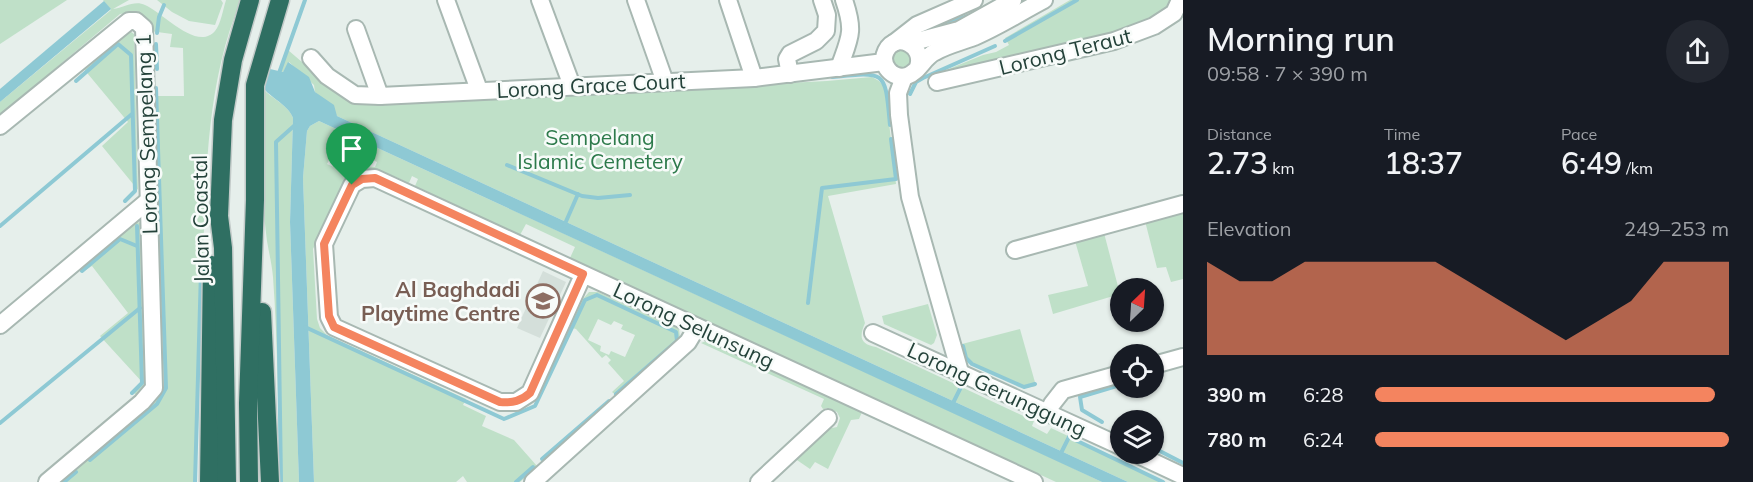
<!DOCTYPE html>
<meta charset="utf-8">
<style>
body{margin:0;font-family:Mulish,sans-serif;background:#242831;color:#f1f3f6;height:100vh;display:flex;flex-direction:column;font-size:22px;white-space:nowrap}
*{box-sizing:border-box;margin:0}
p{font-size:20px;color:#9ea1a6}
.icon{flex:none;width:33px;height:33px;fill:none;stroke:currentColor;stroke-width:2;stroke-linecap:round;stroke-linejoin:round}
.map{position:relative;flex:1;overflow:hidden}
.side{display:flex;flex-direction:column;background:#171b24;width:570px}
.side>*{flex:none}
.needle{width:39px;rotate:25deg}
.controls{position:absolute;left:1110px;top:278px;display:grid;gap:12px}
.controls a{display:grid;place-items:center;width:54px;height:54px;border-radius:50%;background:#171b24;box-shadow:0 2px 4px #0004;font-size:30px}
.pin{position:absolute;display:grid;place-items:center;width:51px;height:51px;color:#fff;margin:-62px -26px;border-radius:50% 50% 50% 0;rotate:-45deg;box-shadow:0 0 6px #0007}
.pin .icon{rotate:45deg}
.round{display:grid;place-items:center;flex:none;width:63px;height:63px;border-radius:32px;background:#242831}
.head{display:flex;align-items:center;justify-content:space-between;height:102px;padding:0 24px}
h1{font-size:33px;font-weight:600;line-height:45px}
.metrics{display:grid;grid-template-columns:repeat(3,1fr);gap:9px;height:102px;padding:6px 24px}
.metrics div{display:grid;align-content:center}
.metrics b{font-size:30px;font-weight:600}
.metrics small{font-size:16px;font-weight:400}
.metrics p{font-size:16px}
.chart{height:168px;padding:12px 24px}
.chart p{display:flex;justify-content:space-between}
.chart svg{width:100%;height:108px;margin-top:6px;fill:#f4845f;opacity:.7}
ul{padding:0 24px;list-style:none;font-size:20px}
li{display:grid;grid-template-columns:96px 72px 1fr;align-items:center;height:45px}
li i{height:15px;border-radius:8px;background:#f4845f}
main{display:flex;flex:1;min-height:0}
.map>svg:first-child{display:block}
.built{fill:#d4dfda}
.green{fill:#bfe0c8;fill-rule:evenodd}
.water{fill:#8ec9d4}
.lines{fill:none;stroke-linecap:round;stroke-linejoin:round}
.stream{stroke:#8ec9d4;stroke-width:4}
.minor-casing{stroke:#a8b8b2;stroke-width:20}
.highway-casing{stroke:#c2cac8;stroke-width:21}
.minor{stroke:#fff;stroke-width:16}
.highway{stroke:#2f6f62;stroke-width:18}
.route-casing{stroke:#fff;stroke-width:12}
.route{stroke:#f4845f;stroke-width:8}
.labels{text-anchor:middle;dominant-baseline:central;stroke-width:5;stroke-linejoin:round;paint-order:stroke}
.street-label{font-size:21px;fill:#24423a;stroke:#f7fbf9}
.park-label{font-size:21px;fill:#2d7a4b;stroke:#f7fbf9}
.education-label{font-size:21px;font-weight:bold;fill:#785e54;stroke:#f7fbf9;text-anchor:end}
</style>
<main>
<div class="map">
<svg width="1183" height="482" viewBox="0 0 1183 482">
<rect width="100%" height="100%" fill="#e6efeb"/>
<polygon class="built" points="543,271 566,282 540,338 517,328"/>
<g class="green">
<polygon points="0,0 67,0 0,44"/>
<path d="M103 0H129L113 9C124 8 134 0 145 5 162 12 197 52 215 31 221 24 223 9 226 0H241C206 83 206 175 203 264 201 337 199 409 196 482H60L154 402 164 386 154 96H184L183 48 170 47 172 34 150 31C142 18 137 12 120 14L0 115V102L111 10Z"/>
<polygon points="157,0 221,0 223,3 215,25 189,21 172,12"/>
<polygon points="1070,0 1174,0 1168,10 1120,33 939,75 939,73 983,55 996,52 1009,45 1005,38"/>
<polygon points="130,31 134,34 138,190 102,146 128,122 83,68"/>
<polygon points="905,48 914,58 908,70 895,69 890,57 896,49"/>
<path d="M288 50 331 87 550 95 827 81 872 77 879 81 885 87 896 184 828 196 865 323C859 337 860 344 876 347L1034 421 1032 426 1047 434 1051 428 1166 482H1128L337 116 315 92 314 85 289 62 283 72 279 71Z"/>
<path d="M266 68 270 69 264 90C273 99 289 106 293 118L290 222 299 482H280C278 414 278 345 273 277 272 265 269 253 267 241 260 185 258 124 266 68Z"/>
<path d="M319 121 1058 461 1102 482H1056L570 258 575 247 526 224 520 235 415 186 418 179 412 176 409 183C388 173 363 161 346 181L313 249 317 319 320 328 327 335 466 399 463 405 486 416 482 426 514 440 537 466 520 482H467L463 476 456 482H314L303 178 307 131 310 126ZM338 143 377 162 375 167 361 166 347 173 327 164Z"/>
<polygon points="1183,210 1183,279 1171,282 1166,267 1157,268 1145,221"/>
<polygon points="137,222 141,223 147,380 143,389 136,395 133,392 143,383 100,336 128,313 92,266 84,271 81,267"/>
<polygon points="1104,233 1120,294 1053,314 1048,295 1088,286 1075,241"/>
<path d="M589 292H598L679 329 680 338 617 396 612 392 624 381 608 363 611 360 606 355 602 358 576 329 569 327 582 300ZM598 319 611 325 614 321 623 325 621 329 635 335 625 357 611 351 609 355 600 351 601 346 588 340Z"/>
<polygon points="928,304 937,335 934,343 931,345 884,324 882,316"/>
<polygon points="1020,329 1036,386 1024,388 971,364 966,357 962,344"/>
<polygon points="706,341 862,412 859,419 851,420 828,469 815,462 810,469 794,458 827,429 837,427 840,418 837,412 828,408 823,409 821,406 824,399 701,343"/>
</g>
<g class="water">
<polygon points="104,1 111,9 0,102 0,89"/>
<path d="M288 62 309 77 315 92 334 105 337 116 1128 482H1102L319 121 310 126 307 131 303 178 314 482H299L290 222 293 118C289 106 273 99 264 89L270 69 283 72Z"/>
</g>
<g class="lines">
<g class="stream">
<polyline points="930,29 968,16"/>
<polyline points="157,33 159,17 164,5"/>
<polyline points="1005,41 1077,0"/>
<polyline points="156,44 157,69"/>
<polyline points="278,76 305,0"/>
<path d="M832 77C887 71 885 71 890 125"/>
<polyline points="76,81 118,44 131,55 135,191 125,201"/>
<polyline points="910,94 916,82 923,78 995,46"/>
<polyline points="507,165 582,196 598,198 630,195"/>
<polyline points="0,226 132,114"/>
<polyline points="564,226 578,194"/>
<polyline points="82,271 120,239 137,246"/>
<polyline points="808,303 822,188 896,179 891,139"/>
<polyline points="305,327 504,419 535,406 585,300 597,295 676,332 677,341 616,394"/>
<polyline points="963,346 966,358 972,364 1024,387 1035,384"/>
<polyline points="132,393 142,383 137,226"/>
<polyline points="952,405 961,387"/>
<polyline points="1102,422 1082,410 1080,397 1120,385"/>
<polyline points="0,423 140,308"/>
<polyline points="1115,428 1120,431"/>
<polyline points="1069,437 1163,482"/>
<polyline points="1154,448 1183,463"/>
<polyline points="1060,455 1069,437"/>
<polyline points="542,459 609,401"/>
<polyline points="90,460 157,404 166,388 156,88"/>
<polyline points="64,482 76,472"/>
<polyline points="195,482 201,271"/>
<polyline points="281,482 276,142 295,125"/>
<polyline points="516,482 533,467"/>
</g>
<defs>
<g id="minor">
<polyline points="446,0 479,90"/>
<polyline points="540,0 572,86"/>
<polyline points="636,0 665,82"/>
<polyline points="728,0 754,78"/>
<polyline points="356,29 380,96"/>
<polyline points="894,43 917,25 974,0"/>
<polyline points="910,43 959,30 1013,0"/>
<polyline points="311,58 327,76 355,95 380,96 754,78 884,62"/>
<path d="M918 67C925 45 896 31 886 51 879 65 893 80 907 76 919 72 924 57 935 52 947 45 961 42 974 37 998 27 1021 12 1044 0"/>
<path d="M839 68C850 37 855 32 844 0"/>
<polyline points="790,74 787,59 790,54 816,41 826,31 827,15 822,0"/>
<polyline points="904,77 898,93 899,115 910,197 960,372"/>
<polyline points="937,82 1114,41 1154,26 1174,13 1180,0"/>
<polyline points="0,126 129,21 136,21 144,28 154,388 142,402 47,482"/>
<polyline points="1015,250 1183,204"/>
<polyline points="583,275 530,393 516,402 500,402 334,327 329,317 324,244 352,185 362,179 375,178 1034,482"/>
<polyline points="0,325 149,200"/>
<polyline points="873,333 1120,446"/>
<polyline points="1154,365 1183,357"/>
<polyline points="1048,412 1052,404 1063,390 1120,374"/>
<polyline points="1134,453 1183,476"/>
<polyline points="533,482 688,342 697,327"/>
<polyline points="759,482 828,418"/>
</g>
<g id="highway">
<polyline points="262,312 270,482"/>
<polyline points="209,482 212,265"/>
<polyline points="227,482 223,248 219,216 223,120 233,60 250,0"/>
<polyline points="249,482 248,403 255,200 255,85 280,0"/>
</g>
</defs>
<use href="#minor" class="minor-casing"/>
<use href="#highway" class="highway-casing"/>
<use href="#minor" class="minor"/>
<use href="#highway" class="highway"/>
</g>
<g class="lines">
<defs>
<path id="route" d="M375 178 583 274 530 393C521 401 513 403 500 402L334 327 329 316 324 244 352 185 362 179Z"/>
</defs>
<use href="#route" class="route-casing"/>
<use href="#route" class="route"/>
</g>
<defs>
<symbol id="school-ring" viewBox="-11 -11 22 22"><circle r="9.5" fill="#f7fbf9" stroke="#8d6e63" stroke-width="1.5"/><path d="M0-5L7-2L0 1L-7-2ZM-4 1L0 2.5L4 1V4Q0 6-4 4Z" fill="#8d6e63"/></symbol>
</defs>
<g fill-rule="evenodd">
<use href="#school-ring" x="524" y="282" width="38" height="38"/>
</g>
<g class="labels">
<g class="street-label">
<text transform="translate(1065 51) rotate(-14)">Lorong Teraut</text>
<text transform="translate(591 85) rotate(-3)">Lorong Grace Court</text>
<text transform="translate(146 134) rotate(-92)">Lorong Sempelang 1</text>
<text transform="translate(200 219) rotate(-91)">Jalan Coastal</text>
<text transform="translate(694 325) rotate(25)">Lorong Selunsung</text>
<text transform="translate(997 389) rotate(25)">Lorong Gerunggung</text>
</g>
<g class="park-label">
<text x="600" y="137">Sempelang<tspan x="600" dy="24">Islamic Cemetery</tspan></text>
</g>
<g class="education-label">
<text x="520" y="289">Al Baghdadi<tspan x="520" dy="24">Playtime Centre</tspan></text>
</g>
</g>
</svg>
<div class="controls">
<a><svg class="needle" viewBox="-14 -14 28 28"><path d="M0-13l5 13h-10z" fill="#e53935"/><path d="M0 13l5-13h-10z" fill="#9ea1a6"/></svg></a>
<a><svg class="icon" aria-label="locate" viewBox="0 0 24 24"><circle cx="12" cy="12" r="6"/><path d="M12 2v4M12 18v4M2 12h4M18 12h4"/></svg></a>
<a><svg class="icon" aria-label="layers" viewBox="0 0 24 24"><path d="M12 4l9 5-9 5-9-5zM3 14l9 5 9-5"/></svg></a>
</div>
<div class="pin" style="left:352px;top:185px;background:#1e9e55"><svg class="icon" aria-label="arrive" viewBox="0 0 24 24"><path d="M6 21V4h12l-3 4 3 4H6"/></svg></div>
</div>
<section class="side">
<div class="head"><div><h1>Morning run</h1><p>09:58 · 7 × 390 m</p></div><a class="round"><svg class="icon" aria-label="share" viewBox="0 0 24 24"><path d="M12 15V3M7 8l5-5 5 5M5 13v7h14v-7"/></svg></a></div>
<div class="metrics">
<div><p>Distance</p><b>2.73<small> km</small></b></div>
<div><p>Time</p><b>18:37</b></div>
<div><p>Pace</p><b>6:49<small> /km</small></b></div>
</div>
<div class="chart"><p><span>Elevation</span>249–253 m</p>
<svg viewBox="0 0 160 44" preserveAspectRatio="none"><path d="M0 44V6L10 14L20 14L30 6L40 6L50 6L60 6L70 6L80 14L90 22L100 30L110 38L120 30L130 22L140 6L150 6L160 6V44z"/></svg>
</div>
<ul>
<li><b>390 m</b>6:28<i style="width:96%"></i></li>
<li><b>780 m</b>6:24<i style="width:100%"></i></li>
</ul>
</section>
</main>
